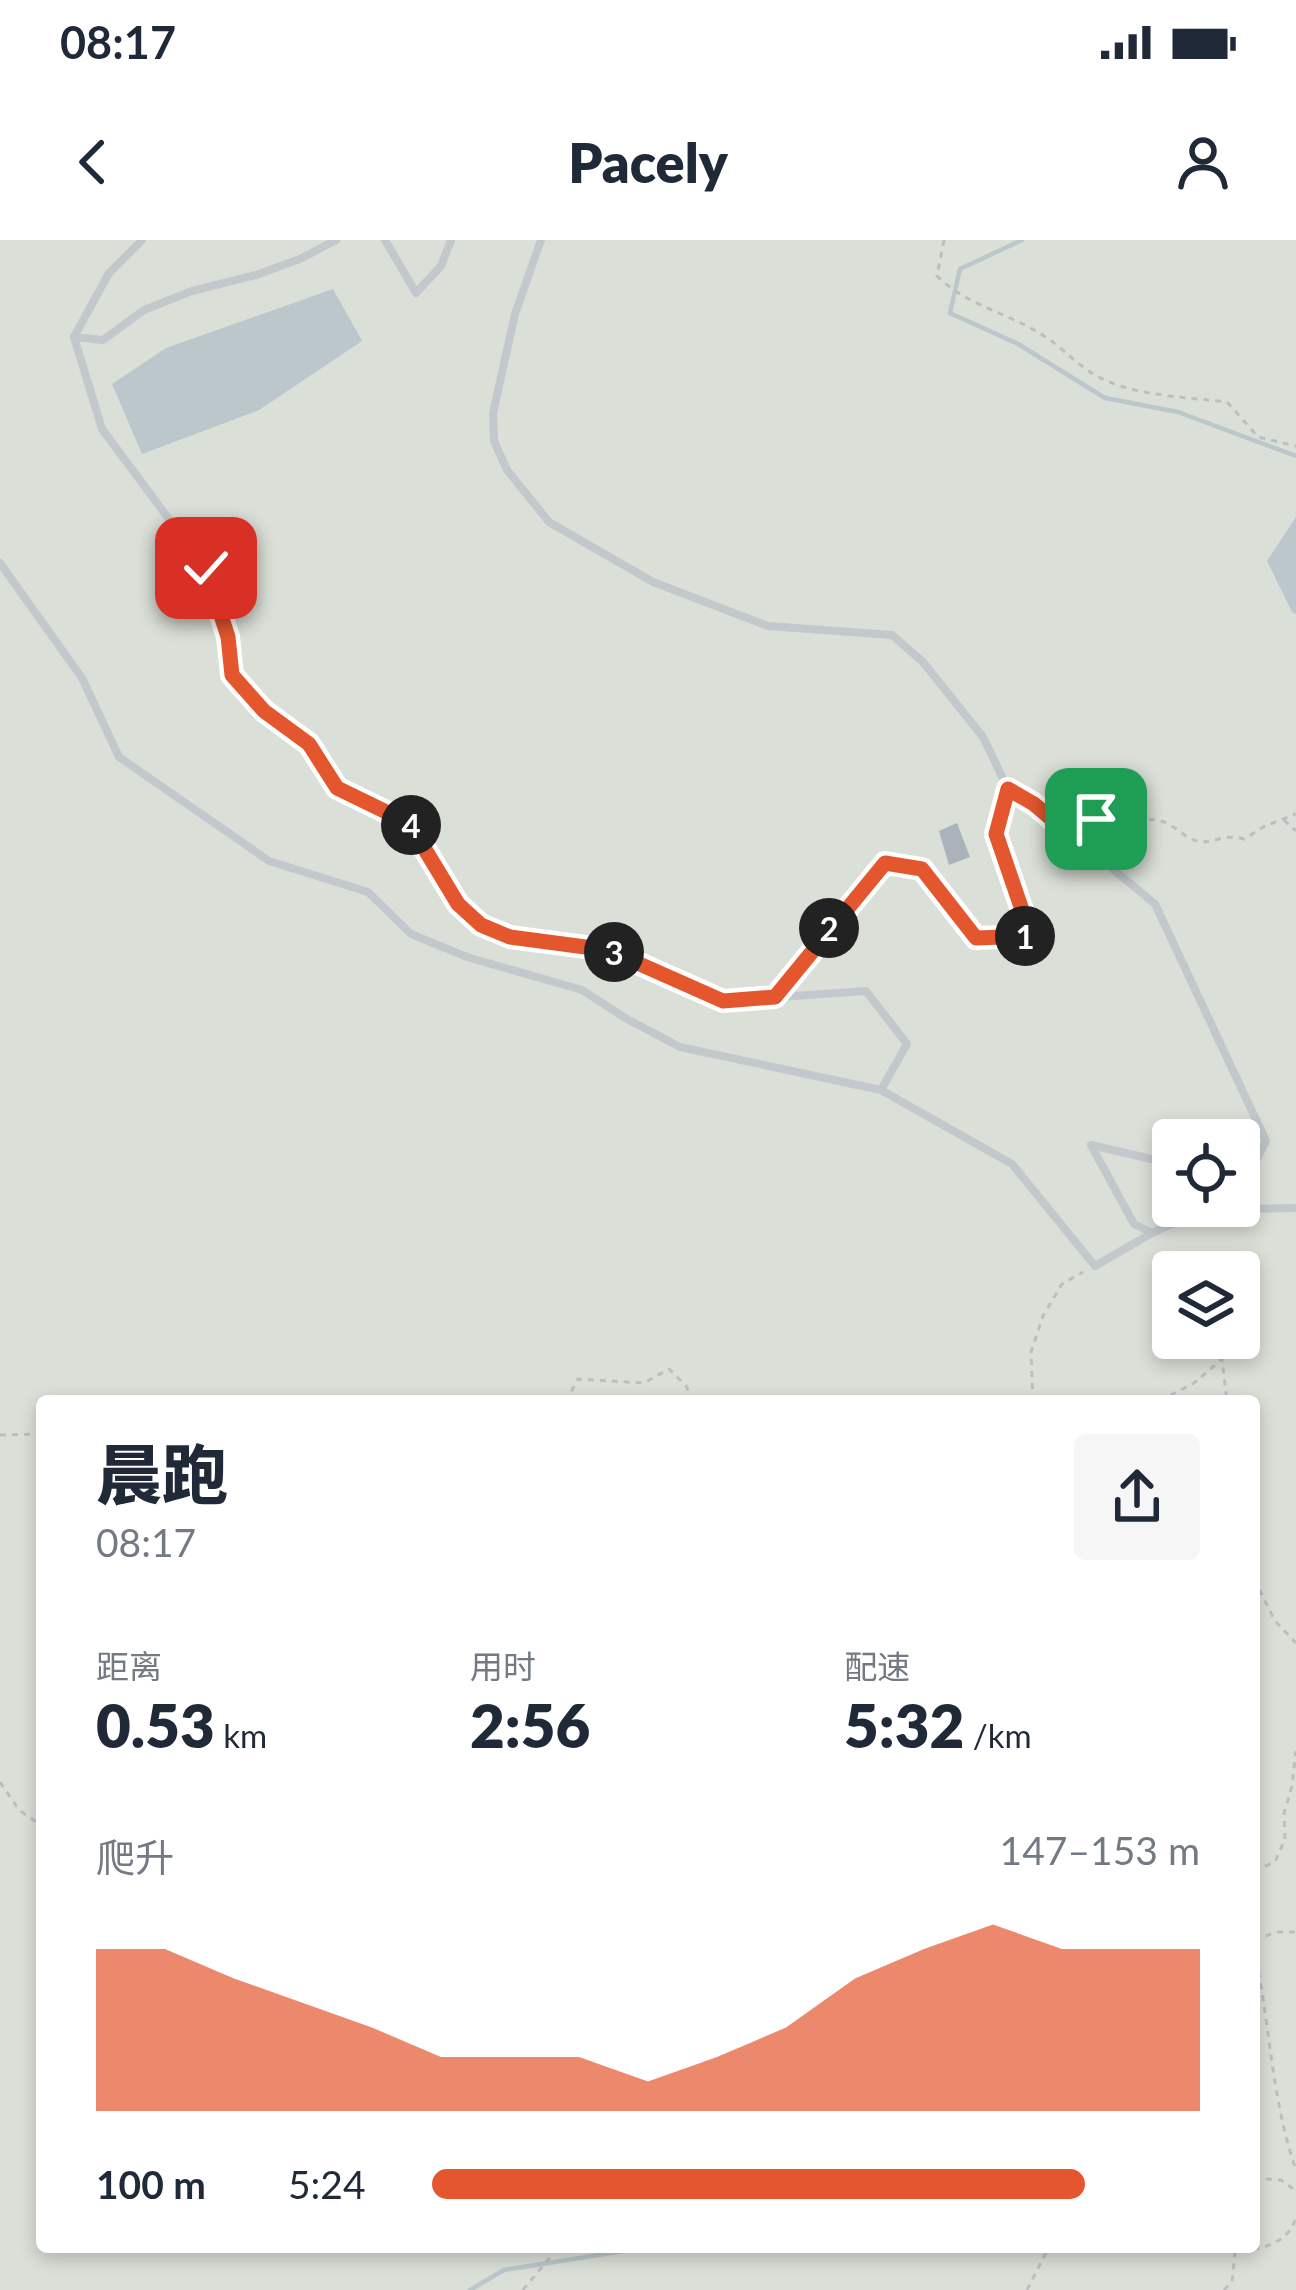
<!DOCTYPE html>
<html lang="zh">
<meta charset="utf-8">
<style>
body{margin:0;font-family:Lato,"Noto Sans SC",sans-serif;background:#f6f6f7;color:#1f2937;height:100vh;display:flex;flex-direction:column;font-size:45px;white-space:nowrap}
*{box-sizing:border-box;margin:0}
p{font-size:39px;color:#747a83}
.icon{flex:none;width:66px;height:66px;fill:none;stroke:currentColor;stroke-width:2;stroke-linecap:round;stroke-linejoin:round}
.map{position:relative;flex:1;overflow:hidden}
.details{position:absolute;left:36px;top:1155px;width:1224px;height:858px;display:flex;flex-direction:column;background:#fff;border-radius:12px;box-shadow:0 6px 18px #0003}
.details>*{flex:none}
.fabs{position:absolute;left:1152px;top:879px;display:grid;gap:24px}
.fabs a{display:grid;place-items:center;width:108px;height:108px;border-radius:12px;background:#fff;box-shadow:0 6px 18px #0003;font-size:60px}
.pin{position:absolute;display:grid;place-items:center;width:102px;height:102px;color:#fff;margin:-51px;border-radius:24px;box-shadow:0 6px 18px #0006}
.km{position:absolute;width:60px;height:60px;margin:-30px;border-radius:50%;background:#222;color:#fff;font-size:33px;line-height:60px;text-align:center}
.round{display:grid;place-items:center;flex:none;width:126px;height:126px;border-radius:12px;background:#f6f6f7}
.headline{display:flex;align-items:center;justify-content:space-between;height:204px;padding:0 60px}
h1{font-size:66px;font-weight:800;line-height:90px}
.stats{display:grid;grid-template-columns:repeat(3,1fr);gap:18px;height:204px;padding:12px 60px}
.stats div{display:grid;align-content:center}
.stats b{font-size:60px;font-weight:800}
.stats small{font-size:33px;font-weight:400}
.stats p{font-size:33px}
.chart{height:336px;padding:24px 60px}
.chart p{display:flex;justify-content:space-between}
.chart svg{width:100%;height:216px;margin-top:12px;fill:#e4572e;opacity:.7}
ul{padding:0 60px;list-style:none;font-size:39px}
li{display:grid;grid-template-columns:192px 144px 1fr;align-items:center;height:90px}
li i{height:30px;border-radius:15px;background:#e4572e}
.status{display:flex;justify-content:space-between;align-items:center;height:84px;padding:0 60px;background:#fff;direction:ltr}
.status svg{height:33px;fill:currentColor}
header{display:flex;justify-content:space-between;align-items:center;height:156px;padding:0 60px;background:#fff;font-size:54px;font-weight:800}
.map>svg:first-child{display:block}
.green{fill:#dadfd7;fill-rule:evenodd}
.water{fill:#bbc7cb}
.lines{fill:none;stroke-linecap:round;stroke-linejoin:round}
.stream{stroke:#bbc7cb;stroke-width:4.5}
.building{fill:#aab3b9}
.path{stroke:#bbbfc2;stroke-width:3;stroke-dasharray:6 6;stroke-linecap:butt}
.service{stroke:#c3c8cc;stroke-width:8}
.route-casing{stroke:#fff;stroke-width:24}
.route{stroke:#e4572e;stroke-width:15}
</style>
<div class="status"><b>08:17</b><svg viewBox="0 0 49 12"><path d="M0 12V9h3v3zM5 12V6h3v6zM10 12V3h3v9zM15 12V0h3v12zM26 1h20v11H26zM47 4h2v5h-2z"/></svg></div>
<header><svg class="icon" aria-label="back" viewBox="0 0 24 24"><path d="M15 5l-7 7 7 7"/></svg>Pacely<svg class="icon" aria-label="person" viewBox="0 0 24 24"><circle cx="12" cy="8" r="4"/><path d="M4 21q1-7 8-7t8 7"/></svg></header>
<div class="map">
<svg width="1296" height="2050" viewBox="0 0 1296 2050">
<rect width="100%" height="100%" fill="#fafaf8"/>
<path class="green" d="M0 0H1296V2050H0ZM1173 900H1239V966H1173ZM1173 1032H1239V1098H1173ZM42 1161H1254V2007H42Z"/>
<g class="water">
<polygon points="333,49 362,101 259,170 142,214 112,144 166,108"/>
<polygon points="1296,277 1296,374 1292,372 1267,321"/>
</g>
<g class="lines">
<g class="stream">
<polyline points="1022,0 960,29 950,73 1018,104 1105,158 1178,172 1296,216"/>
<polyline points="470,2050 504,2030 649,2007"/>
</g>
</g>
<polygon class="building" points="957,583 970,617 949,625 939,591"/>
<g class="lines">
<g class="path">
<path d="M944 0 937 36C967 66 1009 73 1044 96 1063 108 1077 125 1097 136 1132 156 1187 157 1227 162L1258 197 1296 206"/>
<polyline points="1284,580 1296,591"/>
<path d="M1077 582C1095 579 1148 576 1164 582 1175 586 1185 598 1197 601 1211 605 1223 593 1244 599L1265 586 1296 574"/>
<polyline points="576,1161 570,1154 578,1139 644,1143 669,1129 687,1147 690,1161"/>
<polyline points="1033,1161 1031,1112 1043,1076 1062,1044 1083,1032"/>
<polyline points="1160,1161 1194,1143 1222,1119 1227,1161"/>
<polyline points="0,1195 42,1194"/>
<polyline points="1254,1339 1275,1381 1296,1403"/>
<polyline points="0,1542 19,1570 42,1586"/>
<polyline points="1254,1631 1275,1622 1285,1599 1284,1573 1292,1546 1296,1511"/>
<polyline points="1254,1699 1279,1692 1296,1692"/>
<path d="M1254 1708C1270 1782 1271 1858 1296 1930"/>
<polyline points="1254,1938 1281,1940 1296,1951"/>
<polyline points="523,2050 551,2016 552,2007"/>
<polyline points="1027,2050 1049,2007"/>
<path d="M1224 2050 1232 2042 1235 2012C1260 2010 1289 2004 1296 1977"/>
</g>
<g class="service">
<polyline points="142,0 109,33 74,97 102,189 206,329 228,397 232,435 264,471 309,504 337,549 409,583 458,664 481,685 510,697 608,710 723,761 866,751 907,804 881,850"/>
<polyline points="385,0 416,53 441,26 451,0"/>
<polyline points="541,0 515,74 493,173 494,201 507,230 549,282 653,342 768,386 892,395 923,422 983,497 1008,549 1034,564 1155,664 1266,901 1246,941 1239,940"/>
<polyline points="74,97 103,100 144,70 192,51 256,35 300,19 336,0"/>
<polyline points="0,323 82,438 119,517 269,621 368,652 411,694 467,717 582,750 627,779 680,807 881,850 1012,924 1095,1026 1152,993 1203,970 1296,968"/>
<polyline points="775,757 885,623 922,629 976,698 1031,696 996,594 1008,549"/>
<polyline points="1150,992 1134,984 1091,905 1173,924"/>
</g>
</g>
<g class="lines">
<defs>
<polyline id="route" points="206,328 228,397 232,435 264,471 309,504 337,548 409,583 458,664 481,685 510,697 608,710 723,761 775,757 885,623 922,629 976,698 1031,696 996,594 1008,549 1034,564 1055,582 1096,579"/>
</defs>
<use href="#route" class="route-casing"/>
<use href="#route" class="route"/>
</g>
</svg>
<div class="fabs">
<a><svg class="icon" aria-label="locate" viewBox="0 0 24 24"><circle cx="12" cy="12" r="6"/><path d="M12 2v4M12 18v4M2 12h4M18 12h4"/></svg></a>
<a><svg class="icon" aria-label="layers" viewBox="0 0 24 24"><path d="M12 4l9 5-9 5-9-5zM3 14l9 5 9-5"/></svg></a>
</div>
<div class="pin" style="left:1096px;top:579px;background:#1e9e55"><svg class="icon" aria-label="arrive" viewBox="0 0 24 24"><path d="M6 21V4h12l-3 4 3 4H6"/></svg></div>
<div class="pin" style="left:206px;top:328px;background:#d93025"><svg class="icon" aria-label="check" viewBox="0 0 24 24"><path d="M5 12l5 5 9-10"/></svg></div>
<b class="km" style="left:1025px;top:696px">1</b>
<b class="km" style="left:829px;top:688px">2</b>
<b class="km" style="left:614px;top:712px">3</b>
<b class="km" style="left:411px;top:585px">4</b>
<section class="details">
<div class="headline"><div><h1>晨跑</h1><p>08:17</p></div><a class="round"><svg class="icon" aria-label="share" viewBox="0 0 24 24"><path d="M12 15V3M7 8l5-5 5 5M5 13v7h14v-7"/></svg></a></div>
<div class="stats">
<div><p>距离</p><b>0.53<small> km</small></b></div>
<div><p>用时</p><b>2:56</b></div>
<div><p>配速</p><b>5:32<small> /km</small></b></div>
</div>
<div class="chart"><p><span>爬升</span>147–153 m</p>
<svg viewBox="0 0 160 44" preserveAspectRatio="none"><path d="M0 44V11L10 11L20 17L30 22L40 27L50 33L60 33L70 33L80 38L90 33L100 27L110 17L120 11L130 6L140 11L150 11L160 11V44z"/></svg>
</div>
<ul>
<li><b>100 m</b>5:24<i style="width:85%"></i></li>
</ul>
</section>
</div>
